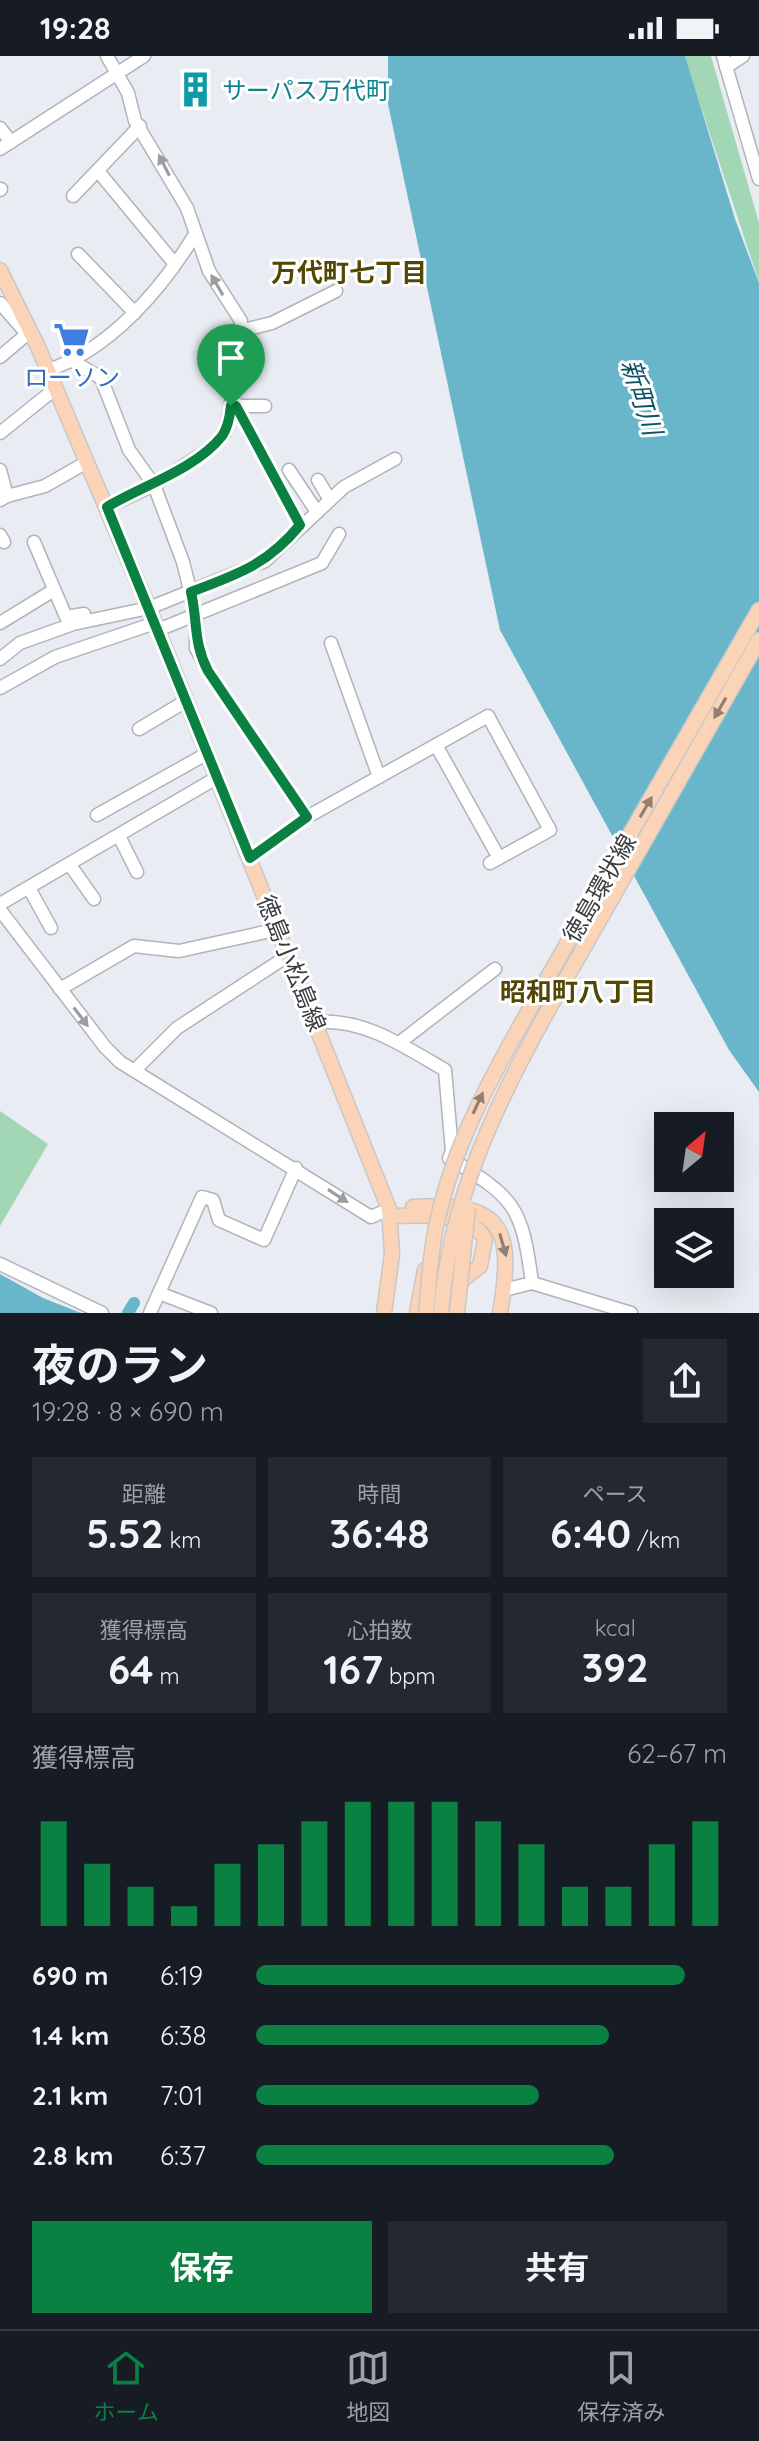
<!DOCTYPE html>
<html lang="ja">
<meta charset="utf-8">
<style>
body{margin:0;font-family:Quicksand,"Noto Sans JP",sans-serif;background:#242831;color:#f1f3f6;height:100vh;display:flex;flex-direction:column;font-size:30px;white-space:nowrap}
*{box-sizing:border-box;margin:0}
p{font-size:26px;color:#9ea1a6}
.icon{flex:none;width:44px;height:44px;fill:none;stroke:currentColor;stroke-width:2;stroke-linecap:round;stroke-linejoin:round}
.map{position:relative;height:1257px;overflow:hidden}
.side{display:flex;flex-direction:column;background:#171b24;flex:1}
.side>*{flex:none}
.needle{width:52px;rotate:29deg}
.fabs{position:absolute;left:654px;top:1056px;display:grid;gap:16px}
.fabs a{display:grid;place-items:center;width:80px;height:80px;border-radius:0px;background:#171b24;box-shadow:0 8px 32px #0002;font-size:40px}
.pin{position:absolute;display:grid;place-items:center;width:68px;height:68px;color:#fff;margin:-82px -34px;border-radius:50% 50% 50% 0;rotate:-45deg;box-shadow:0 0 8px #0007}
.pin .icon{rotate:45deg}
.round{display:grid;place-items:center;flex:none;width:84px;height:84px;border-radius:0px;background:#242831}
.summary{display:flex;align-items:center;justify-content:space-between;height:136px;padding:0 32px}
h1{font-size:44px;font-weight:700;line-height:60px}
.figures{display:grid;grid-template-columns:repeat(3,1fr);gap:12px;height:136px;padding:8px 32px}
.figures div{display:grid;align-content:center;border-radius:0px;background:#242831;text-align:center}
.figures b{font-size:40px;font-weight:700}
.figures small{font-size:22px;font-weight:400}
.figures p{font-size:22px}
.chart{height:224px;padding:16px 32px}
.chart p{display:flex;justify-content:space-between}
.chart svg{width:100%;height:144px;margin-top:8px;stroke:#0b8043;stroke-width:6}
.action{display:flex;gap:16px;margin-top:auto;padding:16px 32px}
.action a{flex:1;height:92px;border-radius:0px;background:#0b8043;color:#fff;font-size:32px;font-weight:700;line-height:92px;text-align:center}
.action a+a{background:#242831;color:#f1f3f6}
ul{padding:0 32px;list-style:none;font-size:26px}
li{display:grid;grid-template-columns:128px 96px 1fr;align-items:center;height:60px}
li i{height:20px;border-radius:10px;background:#0b8043}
.status{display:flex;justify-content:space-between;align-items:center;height:56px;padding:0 40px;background:#171b24;direction:ltr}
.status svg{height:22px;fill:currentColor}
.menu{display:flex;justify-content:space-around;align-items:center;height:112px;border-top:2px solid #363941;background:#171b24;font-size:22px;color:#9ea1a6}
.menu a{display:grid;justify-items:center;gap:4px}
.menu .current{color:#0b8043}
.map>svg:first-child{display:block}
.green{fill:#a2d7b5}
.water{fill:#69b6cb}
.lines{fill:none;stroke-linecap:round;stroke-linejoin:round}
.canal{stroke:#69b6cb;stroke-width:12}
.minor-casing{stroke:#b0b3b9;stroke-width:15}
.major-casing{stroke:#c8c8c9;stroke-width:17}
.minor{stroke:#fff;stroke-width:12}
.major{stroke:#fbd3b6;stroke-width:14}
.major-bridge-casing{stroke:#c8c8c9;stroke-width:17;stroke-linecap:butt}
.major-bridge{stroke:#fbd3b6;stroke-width:14}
.oneway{fill:#9c9d9e}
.oneway2{fill:#917f74}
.route-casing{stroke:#fff;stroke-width:16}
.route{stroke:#0b8043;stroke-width:10}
.labels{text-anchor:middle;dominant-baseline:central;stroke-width:6;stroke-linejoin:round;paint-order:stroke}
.culture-label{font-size:24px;fill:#0d838f;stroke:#fff;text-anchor:start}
.shop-label{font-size:24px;fill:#366cbe;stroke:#fff}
.street-label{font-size:24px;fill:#3a3b3e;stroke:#fff}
.neighbourhood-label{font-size:26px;font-weight:bold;fill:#524704;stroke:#fff}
.water-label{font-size:26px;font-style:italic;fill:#0f5261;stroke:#fff}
</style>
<div class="status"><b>19:28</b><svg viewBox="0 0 49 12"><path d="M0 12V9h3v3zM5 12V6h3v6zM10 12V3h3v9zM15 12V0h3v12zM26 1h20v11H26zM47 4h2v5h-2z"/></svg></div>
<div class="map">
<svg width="759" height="1257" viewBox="0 0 759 1257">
<rect width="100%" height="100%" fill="#e9ecf2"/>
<g class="green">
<polygon points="684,0 711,0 759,167 759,226"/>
<polygon points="0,1055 48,1088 0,1170"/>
</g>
<g class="water">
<polygon points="388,0 685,0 735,163 759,227 759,1036 729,994 500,574 388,48"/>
<polygon points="0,1218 43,1242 81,1257 0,1257"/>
</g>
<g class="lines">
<polyline class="canal" points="128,1257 134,1247"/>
<defs>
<g id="minor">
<polyline points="723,0 759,123"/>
<polyline points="726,11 743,0"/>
<polyline points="0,72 11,86"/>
<polyline points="0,93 144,0"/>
<polyline points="98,115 174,207"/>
<polyline points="0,134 1,133"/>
<polyline points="73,140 140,70"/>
<polyline points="78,198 135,257"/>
<polyline points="0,247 28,279"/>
<polyline points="240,275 272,267 336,235"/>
<polyline points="0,301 27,278"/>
<polyline points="74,306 101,322 129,394 154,429 183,506 196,558 196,592 208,615 307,761"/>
<path d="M48 314C109 294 161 234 194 180"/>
<polyline points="231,350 265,350"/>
<polyline points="236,350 300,469"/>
<polyline points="0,377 56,332"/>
<polyline points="0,414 7,440 0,444"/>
<polyline points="289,414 317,456"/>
<polyline points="318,424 330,444"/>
<polyline points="7,440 45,430 87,406"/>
<polyline points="107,451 154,429 208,394 225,377 235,328 241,265 209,215 187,152 135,65 128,37 107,0"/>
<polyline points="0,479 4,486"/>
<polyline points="34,486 66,561 84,558"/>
<polyline points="0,567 54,534"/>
<polyline points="158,574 322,507 339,478"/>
<polyline points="331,587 379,721"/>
<polyline points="0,603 20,587 73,568 149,552 265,505 344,431 395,403"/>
<polyline points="0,632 55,601 155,567"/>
<polyline points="139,673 186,645"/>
<polyline points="436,689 499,802"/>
<polyline points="97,759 208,697"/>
<polyline points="119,780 137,816"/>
<polyline points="250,802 307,761 488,660 550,774 490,807"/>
<polyline points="70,809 94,843"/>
<polyline points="29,832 51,872"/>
<polyline points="0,848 218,721"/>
<polyline points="0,854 105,991 120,1006 371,1161 389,1153"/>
<polyline points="60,933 134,890 179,895 279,873"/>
<path d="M316 966C364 962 405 991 445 1014L452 1095 449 1102C515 1142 522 1150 532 1227L504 1234"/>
<polyline points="399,987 495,913"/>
<polyline points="135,1014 177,972 289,899"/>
<polyline points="0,1208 102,1257"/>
<polyline points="532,1227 631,1257"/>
<polyline points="159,1237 211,1257"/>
<polyline points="150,1257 202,1141 213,1144 219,1164 264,1184 296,1112"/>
</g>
<g id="major">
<polyline points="0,214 38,291 155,567 389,1153 392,1198 384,1257"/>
<polyline points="537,940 759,554"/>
<polyline points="551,949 759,584"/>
<path d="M413 1151C505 1145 514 1174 500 1257"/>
<path d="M391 1160C420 1160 468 1154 485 1183L480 1210 421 1257"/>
<polyline points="417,1257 425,1214"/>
</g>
</defs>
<use href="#minor" class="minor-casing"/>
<use href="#major" class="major-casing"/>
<use href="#minor" class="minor"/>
<use href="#major" class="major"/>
<defs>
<g id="major-bridge">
<path d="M426 1257C429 1228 430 1199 436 1171 453 1087 495 1014 537 940"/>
<path d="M441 1257C449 1145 497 1045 551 949"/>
<polyline points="457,1257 468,1152"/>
</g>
</defs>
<use href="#major-bridge" class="major-bridge-casing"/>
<use href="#major-bridge" class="major-bridge"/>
</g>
<defs><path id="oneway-solid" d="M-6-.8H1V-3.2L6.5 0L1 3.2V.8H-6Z" transform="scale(2)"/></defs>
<g class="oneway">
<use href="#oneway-solid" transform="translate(164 109) rotate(-117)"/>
<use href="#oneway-solid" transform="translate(217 229) rotate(-120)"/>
<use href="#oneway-solid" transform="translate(81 961) rotate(53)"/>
<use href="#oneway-solid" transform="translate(338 1140) rotate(33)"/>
</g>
<g class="oneway2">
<use href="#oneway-solid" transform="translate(720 652) rotate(120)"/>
<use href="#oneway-solid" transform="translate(646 751) rotate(-60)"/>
<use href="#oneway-solid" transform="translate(478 1047) rotate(-65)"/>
<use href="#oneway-solid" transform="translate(503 1189) rotate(74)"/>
</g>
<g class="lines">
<defs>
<path id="route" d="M231 350H236L300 469C267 509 238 518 191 536 198 567 193 586 208 615L307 761 250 802 107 451C142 430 196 413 222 380 228 372 230 359 231 350Z"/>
</defs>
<use href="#route" class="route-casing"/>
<use href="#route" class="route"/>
</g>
<defs>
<symbol id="building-bare" viewBox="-9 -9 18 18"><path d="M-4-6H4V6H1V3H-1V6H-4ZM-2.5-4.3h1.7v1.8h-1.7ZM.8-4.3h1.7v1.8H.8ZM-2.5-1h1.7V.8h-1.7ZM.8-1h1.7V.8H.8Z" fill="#0f9aa8" stroke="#fff" stroke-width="2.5" paint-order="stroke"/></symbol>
<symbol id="supermarket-bare" viewBox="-9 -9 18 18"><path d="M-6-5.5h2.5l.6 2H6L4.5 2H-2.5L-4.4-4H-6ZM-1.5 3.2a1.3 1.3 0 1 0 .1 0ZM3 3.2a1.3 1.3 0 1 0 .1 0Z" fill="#3f7fe0" stroke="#fff" stroke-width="2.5" paint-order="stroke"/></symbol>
</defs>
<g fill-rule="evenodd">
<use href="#building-bare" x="170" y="8" width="51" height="51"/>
<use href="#supermarket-bare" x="46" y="258" width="51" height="51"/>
</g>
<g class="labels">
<g class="culture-label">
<text x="222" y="34">サーパス万代町</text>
</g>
<g class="shop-label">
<text x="72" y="321">ローソン</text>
</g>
<g class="street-label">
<text transform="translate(599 832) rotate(-60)">徳島環状線</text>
<text transform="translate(292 907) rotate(68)">徳島小松島線</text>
</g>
<g class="neighbourhood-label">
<text x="349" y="216">万代町七丁目</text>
<text x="578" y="935">昭和町八丁目</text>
</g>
<g class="water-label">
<text transform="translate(642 341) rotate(72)">新町川</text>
</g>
</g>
</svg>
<div class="fabs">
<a><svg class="needle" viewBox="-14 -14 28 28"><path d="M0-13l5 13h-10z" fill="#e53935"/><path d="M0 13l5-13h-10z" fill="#9ea1a6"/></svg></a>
<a><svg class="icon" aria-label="layers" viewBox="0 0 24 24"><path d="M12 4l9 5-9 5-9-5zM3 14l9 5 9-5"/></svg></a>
</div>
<div class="pin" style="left:231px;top:350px;background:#1e9e55"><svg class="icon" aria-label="arrive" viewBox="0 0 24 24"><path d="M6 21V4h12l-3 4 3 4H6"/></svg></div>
</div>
<section class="side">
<div class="summary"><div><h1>夜のラン</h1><p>19:28 · 8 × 690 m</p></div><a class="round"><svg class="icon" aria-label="share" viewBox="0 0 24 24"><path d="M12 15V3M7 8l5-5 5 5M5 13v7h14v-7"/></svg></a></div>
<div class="figures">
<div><p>距離</p><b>5.52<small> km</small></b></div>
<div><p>時間</p><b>36:48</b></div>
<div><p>ペース</p><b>6:40<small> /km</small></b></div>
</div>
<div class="figures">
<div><p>獲得標高</p><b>64<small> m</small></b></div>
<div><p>心拍数</p><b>167<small> bpm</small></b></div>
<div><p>kcal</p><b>392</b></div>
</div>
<div class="chart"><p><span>獲得標高</span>62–67 m</p>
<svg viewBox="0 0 160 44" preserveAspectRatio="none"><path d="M5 44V12M15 44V25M25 44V32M35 44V38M45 44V25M55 44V19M65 44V12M75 44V6M85 44V6M95 44V6M105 44V12M115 44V19M125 44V32M135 44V32M145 44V19M155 44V12"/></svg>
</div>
<ul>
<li><b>690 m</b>6:19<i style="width:91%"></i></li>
<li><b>1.4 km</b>6:38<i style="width:75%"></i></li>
<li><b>2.1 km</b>7:01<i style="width:60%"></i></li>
<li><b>2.8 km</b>6:37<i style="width:76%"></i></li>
</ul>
<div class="action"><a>保存</a><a>共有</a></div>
</section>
<nav class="menu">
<a class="current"><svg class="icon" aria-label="home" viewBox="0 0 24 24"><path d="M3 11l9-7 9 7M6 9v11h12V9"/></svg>ホーム</a>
<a><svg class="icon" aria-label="map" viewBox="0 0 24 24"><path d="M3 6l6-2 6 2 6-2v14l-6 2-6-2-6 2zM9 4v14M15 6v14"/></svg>地図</a>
<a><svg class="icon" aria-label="saved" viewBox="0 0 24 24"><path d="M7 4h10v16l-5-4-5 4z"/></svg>保存済み</a>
</nav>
